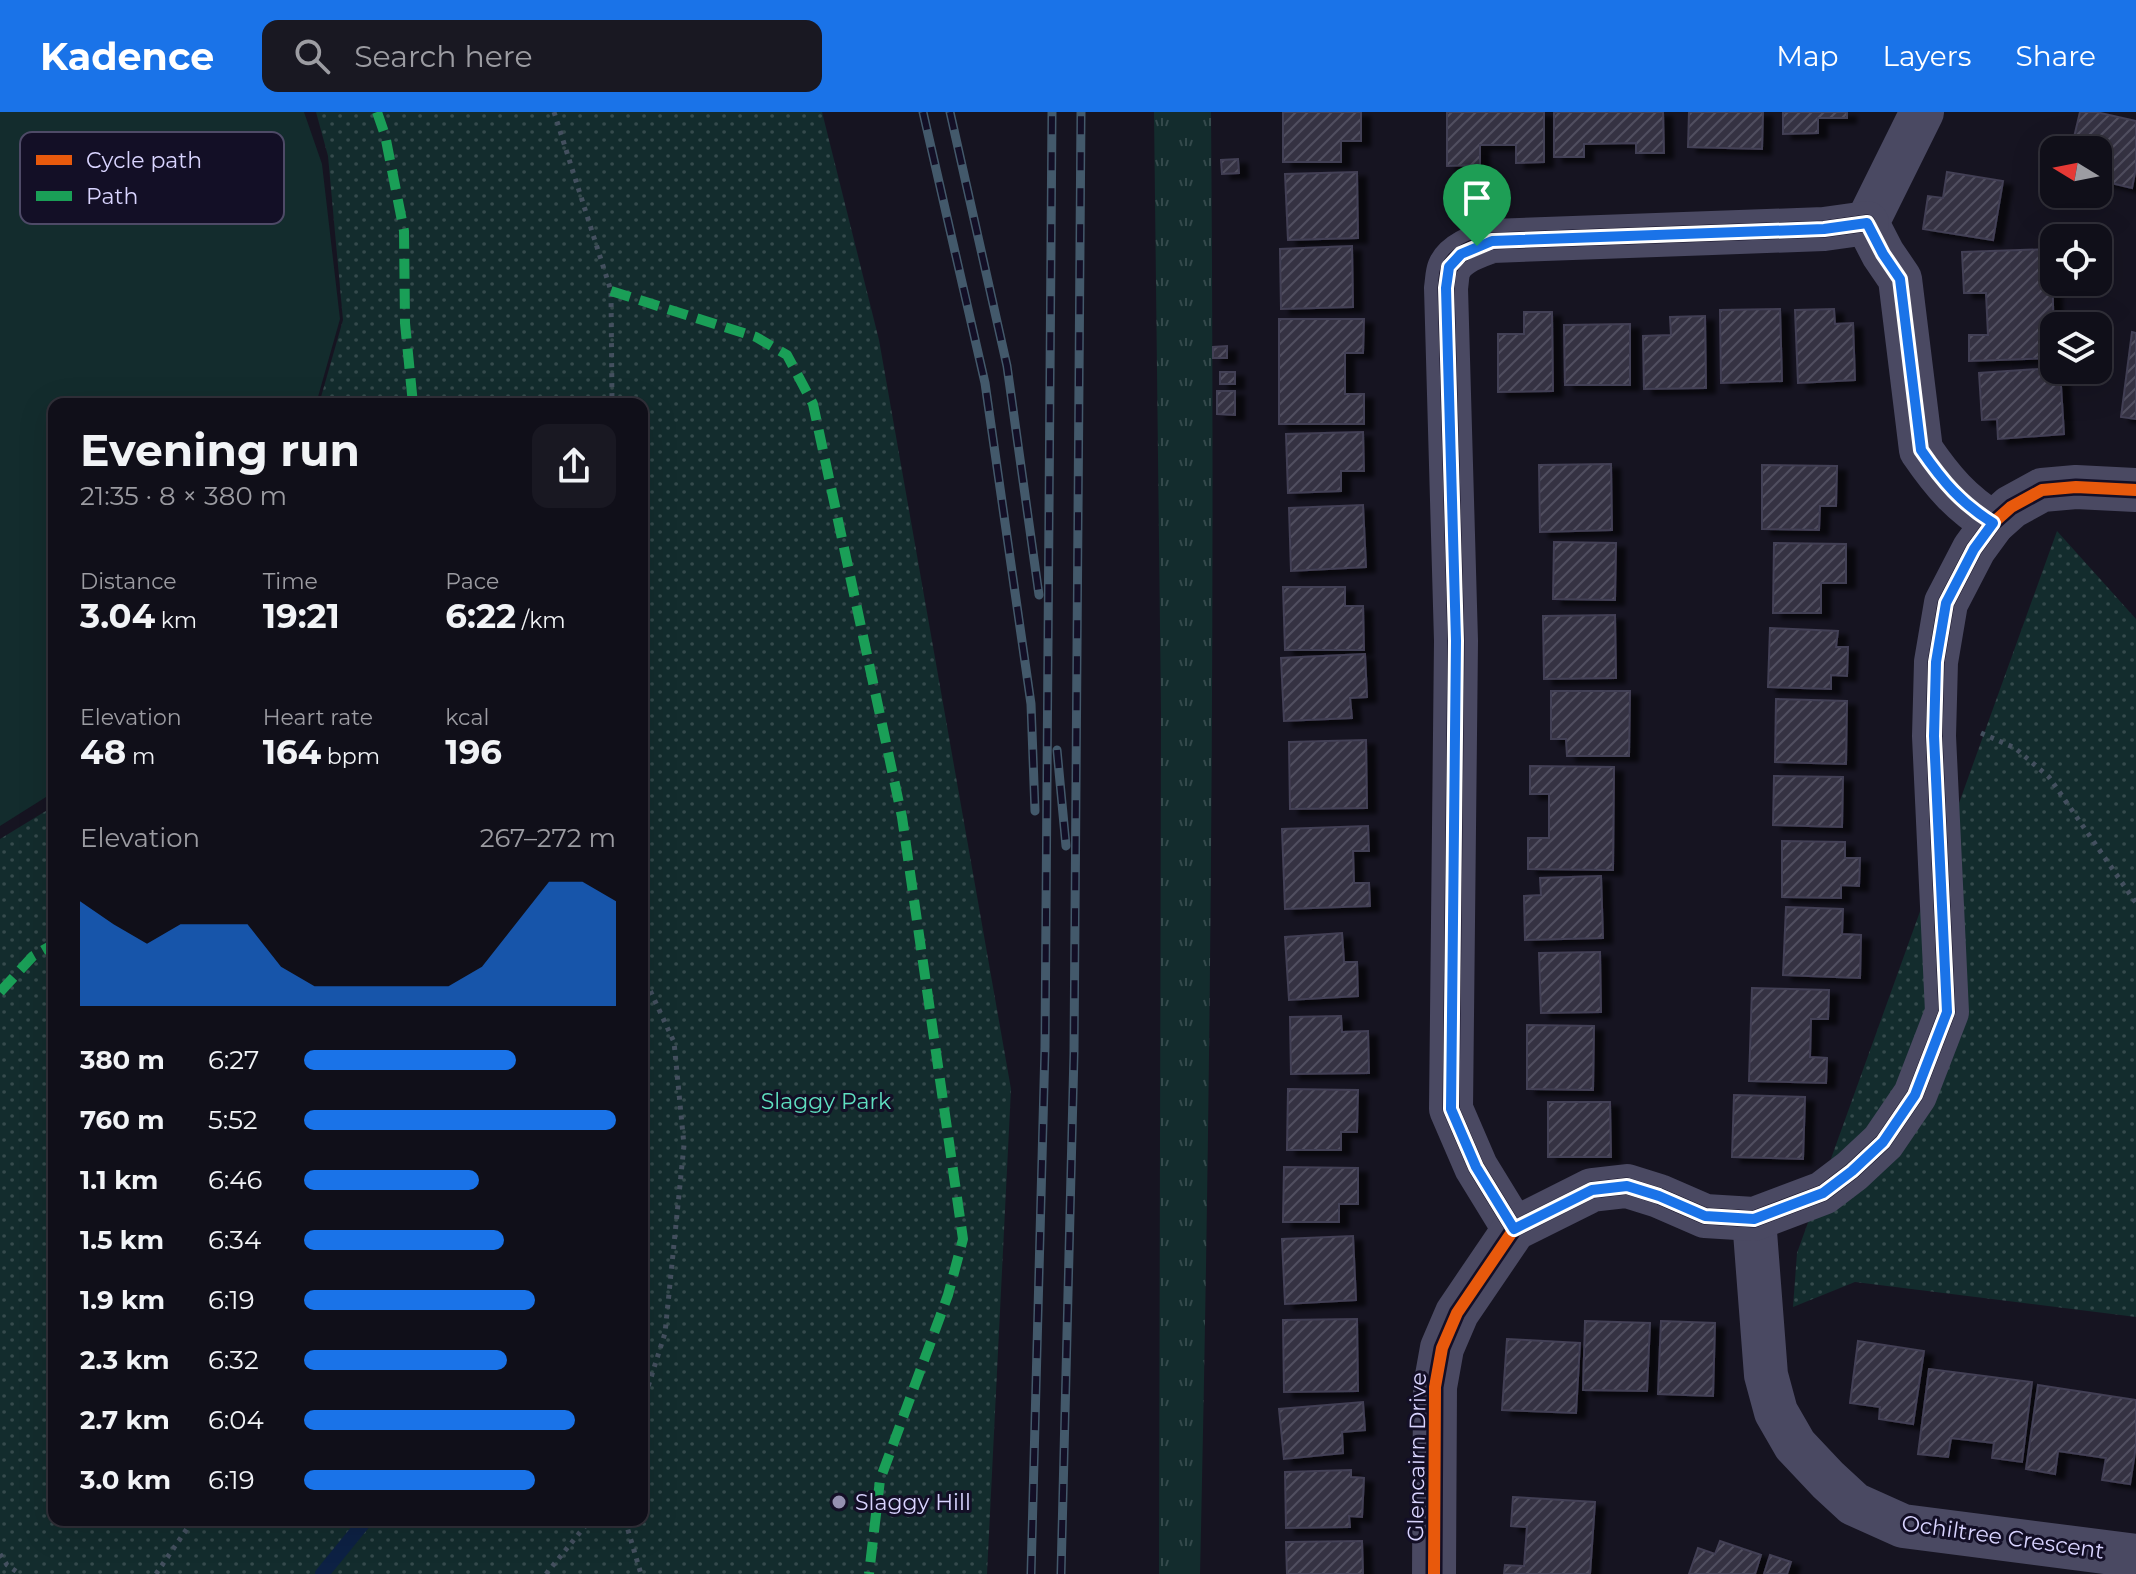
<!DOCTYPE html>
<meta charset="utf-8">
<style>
body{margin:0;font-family:Montserrat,sans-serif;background:#191822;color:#f1f3f6;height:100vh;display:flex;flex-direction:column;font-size:30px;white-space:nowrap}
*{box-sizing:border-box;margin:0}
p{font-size:26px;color:#9c9ca2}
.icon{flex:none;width:44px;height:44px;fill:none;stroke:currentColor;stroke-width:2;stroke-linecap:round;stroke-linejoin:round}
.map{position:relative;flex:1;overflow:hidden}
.drawer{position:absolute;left:48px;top:286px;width:600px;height:1128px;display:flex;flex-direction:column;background:#100f19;border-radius:16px;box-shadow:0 8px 32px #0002,0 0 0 2px #302f38}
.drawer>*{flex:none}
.needle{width:52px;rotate:280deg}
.buttons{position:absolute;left:2040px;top:24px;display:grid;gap:16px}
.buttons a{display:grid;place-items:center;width:72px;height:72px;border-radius:16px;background:#100f19;box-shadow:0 8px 32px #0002,0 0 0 2px #302f38;font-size:40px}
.pin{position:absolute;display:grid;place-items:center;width:68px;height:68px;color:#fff;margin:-82px -34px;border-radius:50% 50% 50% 0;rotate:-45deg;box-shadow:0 0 8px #0007}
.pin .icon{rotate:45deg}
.round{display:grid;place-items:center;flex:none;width:84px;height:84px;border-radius:16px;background:#191822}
.headline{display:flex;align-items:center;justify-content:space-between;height:136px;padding:0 32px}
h1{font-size:44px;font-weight:700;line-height:60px}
.metrics{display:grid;grid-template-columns:repeat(3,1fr);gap:12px;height:136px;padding:8px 32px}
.metrics div{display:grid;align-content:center}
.metrics b{font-size:34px;font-weight:700}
.metrics small{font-size:22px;font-weight:400}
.metrics p{font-size:22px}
.chart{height:224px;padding:16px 32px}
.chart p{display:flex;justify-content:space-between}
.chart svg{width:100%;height:144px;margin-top:8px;fill:#1a73e8;opacity:.7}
ul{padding:0 32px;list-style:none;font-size:26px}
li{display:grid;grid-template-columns:128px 96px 1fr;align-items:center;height:60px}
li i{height:20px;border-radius:10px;background:#1a73e8}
header{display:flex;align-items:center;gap:48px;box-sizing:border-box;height:112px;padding:0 40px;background:#1a73e8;color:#fff}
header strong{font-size:38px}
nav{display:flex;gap:44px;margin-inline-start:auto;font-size:28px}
.search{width:560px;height:72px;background:#191822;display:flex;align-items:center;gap:20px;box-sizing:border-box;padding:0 28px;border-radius:16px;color:#9c9ca2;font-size:30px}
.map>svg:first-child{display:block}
.grass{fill:url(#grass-tufts)}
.park{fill:url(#park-dots)}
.pitch{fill:#132c2d}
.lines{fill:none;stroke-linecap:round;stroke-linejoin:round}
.stream{stroke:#0d2144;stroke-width:14}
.building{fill:url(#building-hatch);stroke:#433f54;stroke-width:2;filter:url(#shadow)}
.path{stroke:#44505f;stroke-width:5;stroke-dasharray:4 6;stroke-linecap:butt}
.minor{stroke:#4a4962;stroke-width:44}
.rail-casing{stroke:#43596b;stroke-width:9}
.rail{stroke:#130f26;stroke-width:6;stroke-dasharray:18;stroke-linecap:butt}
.quiet{stroke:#1a9f57;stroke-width:10;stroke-dasharray:20 10;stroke-linecap:butt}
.cycleway-casing{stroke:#130f26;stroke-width:17}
.cycleway{stroke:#e8590c;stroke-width:12}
.route-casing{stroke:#fff;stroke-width:16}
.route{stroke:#1a73e8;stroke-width:10}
.poi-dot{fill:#9591b1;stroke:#130f26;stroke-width:3}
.labels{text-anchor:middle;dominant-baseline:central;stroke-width:6;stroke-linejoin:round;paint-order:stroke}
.park-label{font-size:22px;fill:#5fe0c0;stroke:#130f26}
.street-label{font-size:22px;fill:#d9d4ff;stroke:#130f26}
.poi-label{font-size:22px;fill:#d9d4ff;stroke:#130f26;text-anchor:start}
.key{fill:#130f26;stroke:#4e4a67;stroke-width:2}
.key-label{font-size:22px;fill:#d9d4ff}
</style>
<header>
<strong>Kadence</strong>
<div class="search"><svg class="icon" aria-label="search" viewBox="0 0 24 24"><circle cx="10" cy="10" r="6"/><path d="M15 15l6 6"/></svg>Search here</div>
<nav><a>Map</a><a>Layers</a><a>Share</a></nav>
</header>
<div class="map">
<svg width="2136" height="1462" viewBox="0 0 2136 1462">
<defs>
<pattern id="grass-tufts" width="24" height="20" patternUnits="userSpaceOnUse" patternTransform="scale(2)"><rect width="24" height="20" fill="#132c2d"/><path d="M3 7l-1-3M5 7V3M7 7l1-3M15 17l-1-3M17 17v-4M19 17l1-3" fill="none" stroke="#354a4c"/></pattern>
<pattern id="park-dots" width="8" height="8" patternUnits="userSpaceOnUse" patternTransform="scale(2)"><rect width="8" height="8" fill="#132c2d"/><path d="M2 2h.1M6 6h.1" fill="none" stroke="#354a4c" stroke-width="1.8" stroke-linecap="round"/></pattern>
<pattern id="building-hatch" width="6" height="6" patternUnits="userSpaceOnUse" patternTransform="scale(2)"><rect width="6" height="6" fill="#343243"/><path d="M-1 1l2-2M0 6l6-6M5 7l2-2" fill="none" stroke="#514f5f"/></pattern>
<filter id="shadow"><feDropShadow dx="9" dy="5" stdDeviation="2" flood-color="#0009"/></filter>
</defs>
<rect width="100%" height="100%" fill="#161421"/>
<path class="grass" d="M1154 0H1211C1215 487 1211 975 1200 1462H1159L1161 601Z"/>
<g class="park">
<polygon points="316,0 822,0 879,228 1011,977 987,1462 0,1462 0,727 54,694 54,1408 642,1408 642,292 319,292 343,208 328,44"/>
<polygon points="2057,419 2136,507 2136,1205 1855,1170 1793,1195 1797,1141"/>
</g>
<polygon class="pitch" points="0,0 304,0 322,52 340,207 316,292 54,292 54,680 0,714"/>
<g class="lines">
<polyline class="stream" points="322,1462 366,1408"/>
</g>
<g class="building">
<polygon points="1283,0 1361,0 1361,29 1341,29 1341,50 1283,50"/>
<polygon points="1447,0 1544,0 1544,50 1516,51 1516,33 1480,33 1480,53 1447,54"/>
<polygon points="1554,0 1663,0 1664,41 1636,41 1636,31 1584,32 1584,45 1554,45"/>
<polygon points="1689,0 1763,0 1762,37 1688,35"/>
<polygon points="1783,0 1847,0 1847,6 1818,6 1818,21 1783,22"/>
<polygon points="2080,0 2096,0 2136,9 2136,56 2132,76 2098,68 2098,38 2071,38"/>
<polygon points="1238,47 1239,61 1222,62 1221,48"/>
<polygon points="1357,60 1358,126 1288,128 1285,62"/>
<polygon points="1947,60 2003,69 1993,128 1923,117 1928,84 1943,86"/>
<polygon points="1352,134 1353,195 1281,197 1280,137"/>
<polygon points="2052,137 2054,246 1969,249 1969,223 1988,223 1986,181 1964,181 1962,140"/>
<polygon points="1780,197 1782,269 1721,271 1720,198"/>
<polygon points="1834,197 1835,212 1853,211 1855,268 1798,271 1795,198"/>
<polygon points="1524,200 1552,200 1553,279 1498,280 1498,222 1524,222"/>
<polygon points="1705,204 1706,276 1644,277 1643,224 1671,223 1670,205"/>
<polygon points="1279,207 1364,207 1363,241 1345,241 1345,282 1364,282 1364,312 1279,312"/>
<polygon points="1630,212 1630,273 1565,273 1564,213"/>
<polygon points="2132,220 2136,221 2136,307 2121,305"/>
<polygon points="1227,234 1227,246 1213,246 1213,235"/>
<polygon points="2054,256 2054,258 2060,258 2064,322 1998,327 1997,307 1982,308 1979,261"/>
<rect x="1220" y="260" width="15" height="12"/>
<polygon points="1217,279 1235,279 1235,303 1217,302"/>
<polygon points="1363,320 1364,359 1341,359 1341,379 1288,381 1286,322"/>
<polygon points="1611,352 1612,418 1540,420 1539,353"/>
<polygon points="1762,353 1837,354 1836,394 1820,394 1819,418 1762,417"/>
<polygon points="1363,393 1366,455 1291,459 1289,396"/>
<polygon points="1554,430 1616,431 1615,488 1553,487"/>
<polygon points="1774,431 1846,432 1846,471 1821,471 1821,501 1773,501"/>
<polygon points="1283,475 1345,475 1345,494 1363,494 1364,538 1285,538"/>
<polygon points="1615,503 1616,566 1544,567 1543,504"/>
<polygon points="1770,516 1838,519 1836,535 1848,535 1847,564 1831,563 1831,577 1768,575"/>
<polygon points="1365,542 1367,585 1350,586 1352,606 1284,609 1281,546"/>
<polygon points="1551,579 1630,579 1629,644 1567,644 1566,627 1551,627"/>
<polygon points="1776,587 1847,589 1846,652 1775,650"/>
<polygon points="1366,628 1367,696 1290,697 1289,630"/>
<polygon points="1530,654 1614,655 1613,758 1528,757 1528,726 1549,726 1549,682 1530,682"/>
<polygon points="1774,664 1843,665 1842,715 1773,713"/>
<polygon points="1368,714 1369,739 1353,739 1354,771 1369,771 1370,794 1285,797 1282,717"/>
<polygon points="1782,729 1845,730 1845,746 1860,746 1859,774 1841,773 1841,786 1782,785"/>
<polygon points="1601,764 1603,826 1525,828 1524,784 1541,783 1540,766"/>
<polygon points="1786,795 1843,797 1842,822 1861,823 1860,866 1783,863"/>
<polygon points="1342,821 1344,850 1357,850 1358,884 1289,888 1285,825"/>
<polygon points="1600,840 1601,900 1541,901 1539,841"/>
<polygon points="1752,876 1829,878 1828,907 1811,907 1810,945 1827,946 1826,971 1749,969"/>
<polygon points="1341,904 1342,920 1368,919 1369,961 1291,962 1290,905"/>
<polygon points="1527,913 1594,914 1593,978 1527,977"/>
<polygon points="1288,977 1358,978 1357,1020 1341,1020 1341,1038 1287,1038"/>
<polygon points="1734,983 1805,985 1803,1047 1732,1045"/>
<polygon points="1548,990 1610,990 1611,1045 1548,1045"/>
<polygon points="1284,1055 1358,1056 1358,1092 1339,1092 1339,1110 1283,1110"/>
<polygon points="1353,1124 1356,1188 1285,1192 1282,1127"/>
<polygon points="1357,1207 1358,1279 1284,1280 1283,1208"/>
<polygon points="1585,1209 1650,1211 1647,1279 1583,1278"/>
<polygon points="1661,1209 1715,1211 1713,1284 1658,1282"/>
<polygon points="1507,1227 1580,1231 1576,1301 1502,1298"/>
<polygon points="1858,1229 1924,1239 1913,1312 1879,1307 1880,1295 1850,1291"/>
<polygon points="1929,1257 2032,1270 2022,1350 1992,1346 1994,1331 1951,1326 1948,1345 1918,1342"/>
<polygon points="2038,1273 2136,1288 2136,1334 2130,1372 2102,1368 2106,1346 2058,1339 2055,1362 2026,1357"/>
<polygon points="1363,1290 1365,1318 1342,1320 1343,1341 1284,1347 1279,1297"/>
<polygon points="1351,1358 1351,1365 1364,1366 1362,1405 1349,1404 1350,1415 1286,1416 1285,1360"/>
<polygon points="1513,1385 1595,1390 1590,1462 1504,1462 1505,1453 1524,1454 1527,1415 1511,1414"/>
<polygon points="1362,1429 1363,1462 1287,1462 1286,1430"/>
<polygon points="1720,1429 1761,1443 1755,1462 1689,1462 1698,1436 1715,1442"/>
<polygon points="1770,1443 1791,1450 1787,1462 1764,1462"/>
</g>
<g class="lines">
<g class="path">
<polyline points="554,0 611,179 612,292"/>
<polyline points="1981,621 2015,636 2049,665 2136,791"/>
<polyline points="642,861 674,930 684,1033 665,1221 642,1294"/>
<polyline points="625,1408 641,1462"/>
<polyline points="0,1442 7,1453 20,1462"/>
<polyline points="156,1462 193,1408"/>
<polyline points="546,1462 590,1408"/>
</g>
<g class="minor">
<path d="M1922 0 1867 111 1883 142 1900 167 1921 338C1943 370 1961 391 1993 411"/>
<polyline points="1754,1107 1766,1263 1776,1300 1795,1333 1828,1368 1854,1392 1903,1414 2136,1444"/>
<path d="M1514 1117 1476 1055 1451 997 1456 529 1446 176C1447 170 1447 162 1449 157 1455 141 1477 134 1492 129L1824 117 1867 111"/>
<polyline points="1434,1462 1435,1275 1442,1236 1457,1201 1514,1117 1592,1078 1627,1074 1659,1084 1705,1104 1754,1107 1823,1081 1852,1059 1883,1030 1915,983 1947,900 1934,624 1936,550 1946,491 1974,437 1993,411 2011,395 2042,378 2076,375 2136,378"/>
</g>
<defs>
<g id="rail">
<polyline points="923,0 985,271 1031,592 1035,699"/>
<polyline points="950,0 1007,254 1039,483"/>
<polyline points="1057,638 1066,734"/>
<polyline points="1031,1462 1045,935 1052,0"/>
<polyline points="1061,1462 1074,941 1081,0"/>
</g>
</defs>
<use href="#rail" class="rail-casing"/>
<use href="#rail" class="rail"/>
<g class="quiet">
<polyline points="377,0 385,23 404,119 405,211 413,292"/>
<polyline points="611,179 756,225 787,243 813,292 902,705 963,1127 948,1183 880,1368 869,1462"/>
<polyline points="0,880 33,844 54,832"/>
</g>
<defs>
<g id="cycleway">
<path d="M1514 1117 1476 1055 1451 997 1456 529 1446 176C1447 170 1447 162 1449 157 1455 141 1477 134 1492 129L1824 117 1867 111"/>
<polyline points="1434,1462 1435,1275 1442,1236 1457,1201 1514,1117 1592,1078 1627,1074 1659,1084 1705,1104 1754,1107 1823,1081 1852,1059 1883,1030 1915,983 1947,900 1934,624 1936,550 1946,491 1974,437 1993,411 2011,395 2042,378 2076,375 2136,378"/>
</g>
</defs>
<use href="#cycleway" class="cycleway-casing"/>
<use href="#cycleway" class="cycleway"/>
</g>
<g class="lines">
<defs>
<path id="route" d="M1867 111 1883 142 1900 167 1921 338C1943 370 1961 391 1993 411L1974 437 1946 491 1936 550 1934 624 1947 900 1915 983 1883 1030 1852 1059 1823 1081 1754 1107 1705 1104 1659 1084 1627 1074 1592 1078 1514 1117 1476 1055 1451 997 1456 529 1446 176 1449 155 1461 142 1492 129 1824 117Z"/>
</defs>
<use href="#route" class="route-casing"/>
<use href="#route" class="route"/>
</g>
<circle class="poi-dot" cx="839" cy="1390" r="8"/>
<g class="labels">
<g class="park-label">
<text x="826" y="989">Slaggy Park</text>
</g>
<g class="street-label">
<text transform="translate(1417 1345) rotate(-89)">Glencairn Drive</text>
<text transform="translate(2003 1425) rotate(8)">Ochiltree Crescent</text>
</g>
<g class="poi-label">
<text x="855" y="1390">Slaggy Hill</text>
</g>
</g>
<rect x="20" y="20" width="264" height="92" rx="12" class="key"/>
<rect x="36" y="43" width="36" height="10" fill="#e8590c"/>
<rect x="36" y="79" width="36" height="10" fill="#1a9f57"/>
<g class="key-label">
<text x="86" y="56">Cycle path</text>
<text x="86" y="92">Path</text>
</g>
</svg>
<div class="buttons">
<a><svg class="needle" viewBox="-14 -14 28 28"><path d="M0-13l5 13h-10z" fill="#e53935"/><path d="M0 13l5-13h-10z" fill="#9c9ca2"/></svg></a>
<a><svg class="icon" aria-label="locate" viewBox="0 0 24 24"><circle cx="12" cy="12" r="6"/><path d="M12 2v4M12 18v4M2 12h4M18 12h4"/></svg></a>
<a><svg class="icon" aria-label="layers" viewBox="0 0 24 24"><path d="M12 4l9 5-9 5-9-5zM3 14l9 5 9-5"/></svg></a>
</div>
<div class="pin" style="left:1477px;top:134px;background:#1e9e55"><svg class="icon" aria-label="arrive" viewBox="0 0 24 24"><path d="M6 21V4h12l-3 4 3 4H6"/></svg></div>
<section class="drawer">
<div class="headline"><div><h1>Evening run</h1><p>21:35 · 8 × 380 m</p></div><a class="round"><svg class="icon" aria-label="share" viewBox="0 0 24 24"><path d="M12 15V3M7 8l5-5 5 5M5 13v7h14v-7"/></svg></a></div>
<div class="metrics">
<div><p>Distance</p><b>3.04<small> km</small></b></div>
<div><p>Time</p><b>19:21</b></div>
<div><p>Pace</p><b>6:22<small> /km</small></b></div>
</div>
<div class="metrics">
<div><p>Elevation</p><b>48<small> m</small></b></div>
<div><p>Heart rate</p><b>164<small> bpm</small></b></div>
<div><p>kcal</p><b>196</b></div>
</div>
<div class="chart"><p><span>Elevation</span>267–272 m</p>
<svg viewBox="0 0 160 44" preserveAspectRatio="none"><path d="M0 44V12L10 19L20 25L30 19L40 19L50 19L60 32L70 38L80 38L90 38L100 38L110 38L120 32L130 19L140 6L150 6L160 12V44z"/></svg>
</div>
<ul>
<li><b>380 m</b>6:27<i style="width:68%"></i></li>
<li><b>760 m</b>5:52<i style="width:100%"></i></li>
<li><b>1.1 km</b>6:46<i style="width:56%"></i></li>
<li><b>1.5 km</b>6:34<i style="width:64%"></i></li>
<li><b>1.9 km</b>6:19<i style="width:74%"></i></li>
<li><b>2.3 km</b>6:32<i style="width:65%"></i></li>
<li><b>2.7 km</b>6:04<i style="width:87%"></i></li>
<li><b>3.0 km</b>6:19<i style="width:74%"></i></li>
</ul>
</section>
</div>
